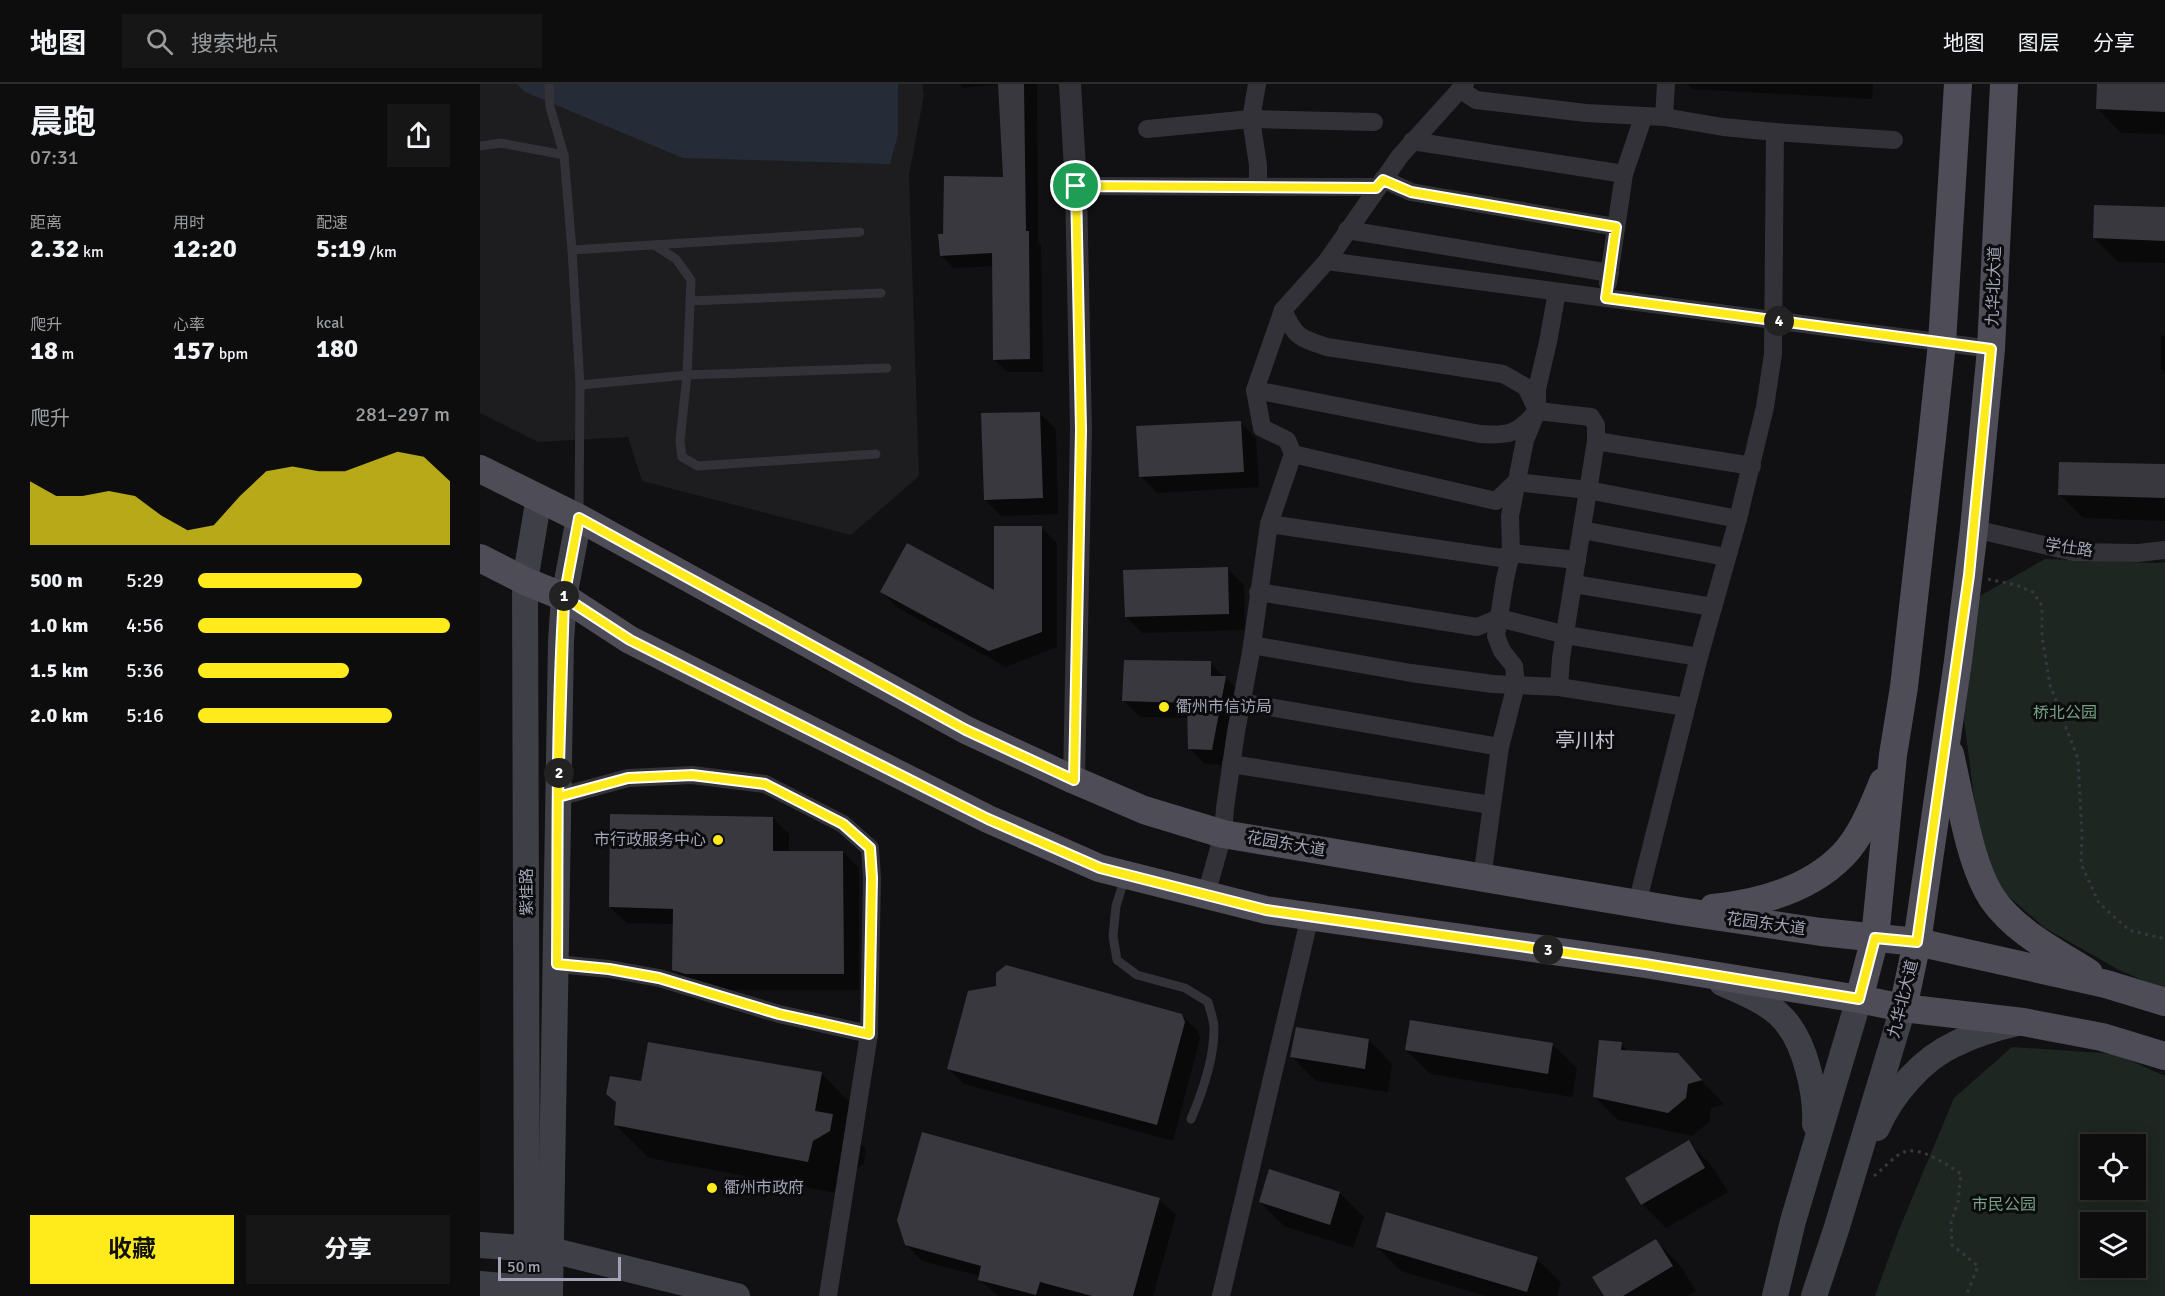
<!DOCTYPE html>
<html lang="zh">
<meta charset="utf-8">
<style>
body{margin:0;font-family:Signika,"Noto Sans SC",sans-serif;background:#161617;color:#f1f3f6;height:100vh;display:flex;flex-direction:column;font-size:22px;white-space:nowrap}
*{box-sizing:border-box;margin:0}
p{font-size:20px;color:#9a9c9e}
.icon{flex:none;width:33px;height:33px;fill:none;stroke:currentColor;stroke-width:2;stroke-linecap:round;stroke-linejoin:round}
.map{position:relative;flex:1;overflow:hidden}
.sheet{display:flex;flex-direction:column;background:#0d0d0e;width:480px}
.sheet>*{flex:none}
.tools{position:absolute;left:1600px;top:1050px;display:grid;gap:12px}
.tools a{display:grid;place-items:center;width:66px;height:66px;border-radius:0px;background:#0d0d0e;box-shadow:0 3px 15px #0003,0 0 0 2px #2d2d2e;font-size:30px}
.scale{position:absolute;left:18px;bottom:15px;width:123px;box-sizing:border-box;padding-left:6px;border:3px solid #a1a2b5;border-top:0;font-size:16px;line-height:21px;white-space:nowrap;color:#a1a2b5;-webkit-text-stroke:4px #0c0c0e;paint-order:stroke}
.pin{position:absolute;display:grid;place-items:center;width:51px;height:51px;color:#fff;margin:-26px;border:3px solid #fff;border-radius:50%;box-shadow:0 2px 6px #0007}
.km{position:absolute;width:30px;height:30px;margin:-15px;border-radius:50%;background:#222;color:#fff;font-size:16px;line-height:30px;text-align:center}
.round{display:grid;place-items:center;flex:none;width:63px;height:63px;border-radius:0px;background:#161617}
.head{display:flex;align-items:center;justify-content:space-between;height:102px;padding:0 30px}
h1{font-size:33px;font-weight:700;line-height:45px}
.metrics{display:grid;grid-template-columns:repeat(3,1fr);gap:9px;height:102px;padding:6px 30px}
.metrics div{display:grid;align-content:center}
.metrics b{font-size:26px;font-weight:700}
.metrics small{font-size:16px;font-weight:400}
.metrics p{font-size:16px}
.chart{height:168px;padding:12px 30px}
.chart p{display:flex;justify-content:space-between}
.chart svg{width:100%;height:108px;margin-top:6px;fill:#ffeb1c;opacity:.7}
.cta{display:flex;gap:12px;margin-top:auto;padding:12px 30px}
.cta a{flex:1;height:69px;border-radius:0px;background:#ffeb1c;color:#111;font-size:24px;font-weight:700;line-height:69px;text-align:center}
.cta a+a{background:#161617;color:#f1f3f6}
ul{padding:0 30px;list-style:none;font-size:20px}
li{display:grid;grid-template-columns:96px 72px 1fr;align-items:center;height:45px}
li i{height:15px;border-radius:8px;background:#ffeb1c}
header{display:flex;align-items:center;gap:36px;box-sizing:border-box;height:84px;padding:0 30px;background:#0d0d0e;border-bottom:2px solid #2d2d2e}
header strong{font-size:28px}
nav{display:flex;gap:33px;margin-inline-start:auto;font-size:21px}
.search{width:420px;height:54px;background:#161617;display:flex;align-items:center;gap:15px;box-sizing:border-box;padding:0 21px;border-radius:0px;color:#9a9c9e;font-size:22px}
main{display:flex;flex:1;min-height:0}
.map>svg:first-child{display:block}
.built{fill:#1d1d20}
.green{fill:#1d2620;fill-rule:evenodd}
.water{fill:#262c37}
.shadow{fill:#0007}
.building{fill:#38383e}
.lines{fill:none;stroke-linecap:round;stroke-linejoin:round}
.path{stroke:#37383f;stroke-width:3;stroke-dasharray:3 4.5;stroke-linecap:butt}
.service{stroke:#323238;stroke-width:9}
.minor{stroke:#323238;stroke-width:18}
.tertiary{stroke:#323238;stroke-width:22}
.secondary{stroke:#3f3f48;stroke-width:26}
.primary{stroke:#4e4d57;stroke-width:28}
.route-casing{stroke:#fff;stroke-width:12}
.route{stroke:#ffeb1c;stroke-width:8}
.poi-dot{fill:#ffeb1c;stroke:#0c0c0e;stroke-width:2}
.labels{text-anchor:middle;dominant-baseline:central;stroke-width:6;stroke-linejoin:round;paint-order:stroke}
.street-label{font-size:16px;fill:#a1a2b5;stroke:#0c0c0e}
.poi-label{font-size:16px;fill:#a1a2b5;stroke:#0c0c0e;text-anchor:start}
.park-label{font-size:16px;fill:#76a183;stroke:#0c0c0e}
.quarter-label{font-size:20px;fill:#c2c2d0;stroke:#0c0c0e}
</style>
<header>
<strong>地图</strong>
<div class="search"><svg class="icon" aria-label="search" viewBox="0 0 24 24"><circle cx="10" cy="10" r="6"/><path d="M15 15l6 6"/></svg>搜索地点</div>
<nav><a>地图</a><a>图层</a><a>分享</a></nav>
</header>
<main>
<section class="sheet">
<div class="head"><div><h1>晨跑</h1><p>07:31</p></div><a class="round"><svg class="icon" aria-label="share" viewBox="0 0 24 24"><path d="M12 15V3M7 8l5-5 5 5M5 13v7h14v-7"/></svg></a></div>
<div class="metrics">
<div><p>距离</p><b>2.32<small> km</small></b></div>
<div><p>用时</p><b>12:20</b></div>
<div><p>配速</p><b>5:19<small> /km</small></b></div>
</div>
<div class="metrics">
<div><p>爬升</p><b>18<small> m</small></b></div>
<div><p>心率</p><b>157<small> bpm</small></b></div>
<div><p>kcal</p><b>180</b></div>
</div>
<div class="chart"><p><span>爬升</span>281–297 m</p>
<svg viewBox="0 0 160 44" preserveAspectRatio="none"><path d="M0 44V18L10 24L20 24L30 22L40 24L50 32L60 38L70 36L80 24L90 14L100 12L110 14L120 14L130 10L140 6L150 8L160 18V44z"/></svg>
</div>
<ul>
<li><b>500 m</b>5:29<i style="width:65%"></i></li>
<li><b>1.0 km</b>4:56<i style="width:100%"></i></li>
<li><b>1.5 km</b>5:36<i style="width:60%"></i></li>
<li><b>2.0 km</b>5:16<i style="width:77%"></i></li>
</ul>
<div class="cta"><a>收藏</a><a>分享</a></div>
</section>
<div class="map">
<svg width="1685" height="1212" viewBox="0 0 1685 1212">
<rect width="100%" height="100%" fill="#111113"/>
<polygon class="built" points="0,0 442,0 444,11 429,91 439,392 371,451 162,397 148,353 58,358 0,329"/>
<g class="green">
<polygon points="1565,475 1677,479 1685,478 1685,906 1639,886 1565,844 1519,804 1499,753 1484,635 1498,513"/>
<path d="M1532 963 1636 970 1685 992V1212H1395L1418 1148 1474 1014ZM1611 1060H1656V1106H1611ZM1611 1138H1656V1184H1611Z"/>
</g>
<polygon class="water" points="37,0 418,0 418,50 410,80 203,74 45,8"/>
<g class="shadow">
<polygon points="479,0 557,0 558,158 561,161 563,288 527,288 514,275 513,182 474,184 461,171 465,151 525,94 519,0 483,4"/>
<polygon points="1207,0 1393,0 1392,15 1212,5"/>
<polygon points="1619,0 1685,0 1685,50 1641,49 1618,25"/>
<polygon points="1685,125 1685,179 1638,178 1614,154"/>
<polygon points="1681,251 1685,252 1685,289 1681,285"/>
<polygon points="559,329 576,345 578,430 521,432 505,416"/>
<polygon points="760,338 776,354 779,403 677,409 661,392"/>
<polygon points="1685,382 1685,437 1603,434 1579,410"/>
<polygon points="561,443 577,459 577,563 526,583 418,524 402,508 516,509"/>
<polygon points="748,485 764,501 765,546 662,549 646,533"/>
<polygon points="730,579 761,609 748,681 725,680 709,664 709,634 660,633 644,617"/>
<polygon points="293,734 309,750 309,768 363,768 379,784 379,906 222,906 210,902 194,886 194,840 147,839 130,823"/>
<polygon points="702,931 718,947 720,955 693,1057 484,1000 468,984"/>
<polygon points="889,956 912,980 908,1008 836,997 812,973"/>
<polygon points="1141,960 1149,968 1197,971 1244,1020 1231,1024 1229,1038 1212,1052 1138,1036 1114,1012"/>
<polygon points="1073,961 1097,984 1092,1013 950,990 926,966"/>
<polygon points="341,989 374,1023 370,1049 386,1065 384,1080 366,1091 361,1110 169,1074 136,1041"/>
<polygon points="1208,1058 1232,1082 1248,1108 1186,1144 1163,1121 1147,1094"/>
<polygon points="860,1109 884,1133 873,1164 804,1142 780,1118"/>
<polygon points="679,1115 696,1131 673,1212 518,1212 499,1195 500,1192 442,1177 426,1160"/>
<polygon points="1176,1157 1200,1181 1216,1207 1207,1212 1126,1212"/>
<polygon points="897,1163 1057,1175 1081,1199 1077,1212 1006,1212 921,1187"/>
</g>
<g class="building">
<polygon points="518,0 544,0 546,147 549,147 550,275 513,276 512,169 460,172 458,150 463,150 464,92 523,93"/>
<polygon points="1617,0 1685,0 1685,28 1616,25"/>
<polygon points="1614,121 1685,123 1685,157 1613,154"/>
<polygon points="560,328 563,414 504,416 501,329"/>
<polygon points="761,337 764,388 659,393 656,342"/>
<polygon points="1579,378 1685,380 1685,414 1578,411"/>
<polygon points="514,442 562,442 562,548 509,567 400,508 427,459 514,506"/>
<polygon points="748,483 749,530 645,533 643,486"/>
<polygon points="644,576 731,577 731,592 746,592 732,666 708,665 707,619 642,617"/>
<polygon points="130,730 293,733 293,767 363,767 364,890 205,890 192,886 193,825 129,823"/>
<polygon points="526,881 702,930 705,938 677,1041 467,985 488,907 516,902 516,889"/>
<polygon points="930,936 1073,959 1068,990 925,966"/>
<polygon points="816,943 889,955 885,985 810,973"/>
<polygon points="1119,956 1142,958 1141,966 1198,969 1222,996 1208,1000 1206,1014 1188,1029 1113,1013"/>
<polygon points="168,958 342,988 335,1027 353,1030 350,1047 333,1057 328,1078 134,1041 136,1018 126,1010 130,992 161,997"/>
<polygon points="442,1048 680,1114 653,1212 612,1212 560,1198 556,1211 498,1196 501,1182 425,1161 417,1136"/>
<polygon points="1209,1056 1225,1084 1161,1121 1145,1094"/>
<polygon points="789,1085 860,1108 850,1141 779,1118"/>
<polygon points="906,1128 1058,1173 1047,1208 896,1163"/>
<polygon points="1176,1155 1193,1182 1143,1212 1124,1212 1112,1193"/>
</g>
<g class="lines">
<g class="path">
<polyline points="1508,495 1536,501 1553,508 1562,522 1562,553 1570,601 1598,675 1602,751 1601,780 1619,819 1649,846 1685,855"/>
<path d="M1394 1092C1403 1085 1414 1072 1424 1068 1441 1062 1468 1081 1481 1090L1478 1118 1471 1138 1472 1161 1498 1182 1486 1212"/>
</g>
<g class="service">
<polyline points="69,0 70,23 84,71 92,166 100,301 99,430"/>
<polyline points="0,62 21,59 84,71"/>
<polyline points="176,162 196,175 211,196 207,291 200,357 202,373 218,382 396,370"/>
<polyline points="92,166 380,148"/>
<polyline points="210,217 401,209"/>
<polyline points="100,301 207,291 407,284"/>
<path d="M645 793 636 822 633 852 637 876 657 891 705 904 728 918C730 926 734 936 734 945 734 976 723 1007 711 1035"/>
</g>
<g class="minor">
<polyline points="777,0 771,35 778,81 778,103"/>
<polyline points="982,0 981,6 996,16 1106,29 1184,33 1243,43 1295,48 1414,56"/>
<polyline points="1184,33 1186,0"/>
<polyline points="667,45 771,35 894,38"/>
<polyline points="932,57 1144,90"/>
<polyline points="903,95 931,108 1136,143"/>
<polyline points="596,102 896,103"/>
<polyline points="867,146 1130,189"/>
<polyline points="847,177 1511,265"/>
<polyline points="1128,199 1144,90 1163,34"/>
<path d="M803 226C815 253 819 254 847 263L1023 290 1046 303 1056 324"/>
<path d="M775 306 1000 350C1029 352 1038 350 1057 327L1111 333 1116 341V357L1081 574 1079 603"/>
<polyline points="1116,357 1272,382"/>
<polyline points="813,370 1016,417 1036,398 1108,406 1258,435"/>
<polyline points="789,440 1021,474 1031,469 1097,476"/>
<polyline points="1494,445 1594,468 1658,469 1685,466"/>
<polyline points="1102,446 1246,473"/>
<polyline points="1094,500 1233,523"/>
<polyline points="778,508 997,543 1019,534 1086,551 1219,573"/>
<polyline points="772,561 931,589 1013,600 1079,603 1206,623"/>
<polyline points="761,618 1020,663"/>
<polyline points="751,680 1011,721"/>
<polyline points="78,713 148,694 212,691 285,700 363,740 390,764 392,794 389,950 348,1212"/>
<polyline points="1002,794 1020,663 1036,601 1034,582 1022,567 1016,552 1025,495 1031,469 1030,432 1045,356 1057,327 1057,305 1068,258 1077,208"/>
<polyline points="726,811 743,750 745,724 756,648 771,568 789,440 813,370 807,356 782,344 775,306 803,226 847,177 920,72 985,0"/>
<polyline points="1157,820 1219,573 1258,435 1285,323 1293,270 1295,48"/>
<polyline points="77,880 129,885 179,894 299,930 389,950"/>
<polyline points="741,1212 830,832"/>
</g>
<polyline class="tertiary" points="590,0 596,102 601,346 594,696"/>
<g class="secondary">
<path d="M1242 899C1291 920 1314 931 1328 985 1333 1003 1336 1022 1335 1040"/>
<path d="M1397 1044C1411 1011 1442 975 1475 960 1495 950 1515 944 1537 939"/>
<polyline points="0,1161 71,1166 257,1212"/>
<polyline points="0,1200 45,1204 62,1208"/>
<polyline points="45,1204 47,1164 45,497 59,413"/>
<polyline points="70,1210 81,557 84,513 99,434"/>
<polyline points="1295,1212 1313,1137 1379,915"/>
<polyline points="1334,1212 1356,1146 1423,924"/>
</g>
<g class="primary">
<polyline points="0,385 99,434 486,646 594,696 664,726 743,750 1200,827 1341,848 1437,858 1626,900 1685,918"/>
<polyline points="0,474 45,497 84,513 150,556 508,735 619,784 786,826 1165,880 1379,915 1423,924 1543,938 1622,953 1685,972"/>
<path d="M1470 670C1480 712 1489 779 1512 814 1535 848 1576 868 1609 889"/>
<path d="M1233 824C1280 819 1330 805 1363 771 1382 751 1393 722 1403 698"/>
<polyline points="1379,915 1395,854 1413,671 1424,603 1452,354 1462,259 1478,0"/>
<polyline points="1423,924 1437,858 1478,577 1494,445 1511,265 1524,0"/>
</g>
</g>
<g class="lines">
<defs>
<path id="route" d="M596 102 601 346 594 696 486 646 99 434 84 513 78 713 148 694 212 691 285 700 363 740 390 764 392 794 389 950 299 930 179 894 129 885 77 880C78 758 76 635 84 513L150 556 508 735 620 784 786 826 1165 880 1379 915 1395 854 1437 858 1489 491 1511 265 1126 214 1136 143 931 108 903 96 896 104 596 102"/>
</defs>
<use href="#route" class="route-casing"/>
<use href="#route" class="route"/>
</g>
<g class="poi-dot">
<circle cx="684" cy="623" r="6"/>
<circle cx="238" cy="756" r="6"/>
<circle cx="232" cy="1104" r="6"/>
</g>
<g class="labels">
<g class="street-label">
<text transform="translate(1514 202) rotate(-88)">九华北大道</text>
<text transform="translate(1589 464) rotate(8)">学仕路</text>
<text transform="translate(806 760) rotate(10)">花园东大道</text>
<text transform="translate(47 808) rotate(-90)">紫桂路</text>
<text transform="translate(1286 840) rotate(8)">花园东大道</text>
<text transform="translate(1423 915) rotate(-76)">九华北大道</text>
</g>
<g class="poi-label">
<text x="696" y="623">衢州市信访局</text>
<text x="226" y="756" text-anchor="end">市行政服务中心</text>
<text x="244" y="1104">衢州市政府</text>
</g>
<g class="park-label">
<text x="1585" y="629">桥北公园</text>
<text x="1524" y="1121">市民公园</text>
</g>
<g class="quarter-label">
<text x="1105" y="656">亭川村</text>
</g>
</g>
</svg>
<div class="tools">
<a><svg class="icon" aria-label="locate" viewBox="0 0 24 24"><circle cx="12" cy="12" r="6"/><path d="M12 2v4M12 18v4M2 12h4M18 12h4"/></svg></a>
<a><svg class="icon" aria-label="layers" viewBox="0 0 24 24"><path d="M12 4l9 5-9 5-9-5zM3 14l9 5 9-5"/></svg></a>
</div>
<div class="scale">50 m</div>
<div class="pin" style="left:596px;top:102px;background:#1e9e55"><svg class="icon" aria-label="arrive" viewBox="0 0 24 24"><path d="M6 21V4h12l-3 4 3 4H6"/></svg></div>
<b class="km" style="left:84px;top:512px">1</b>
<b class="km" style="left:79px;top:689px">2</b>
<b class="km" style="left:1068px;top:866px">3</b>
<b class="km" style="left:1299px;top:237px">4</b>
</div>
</main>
